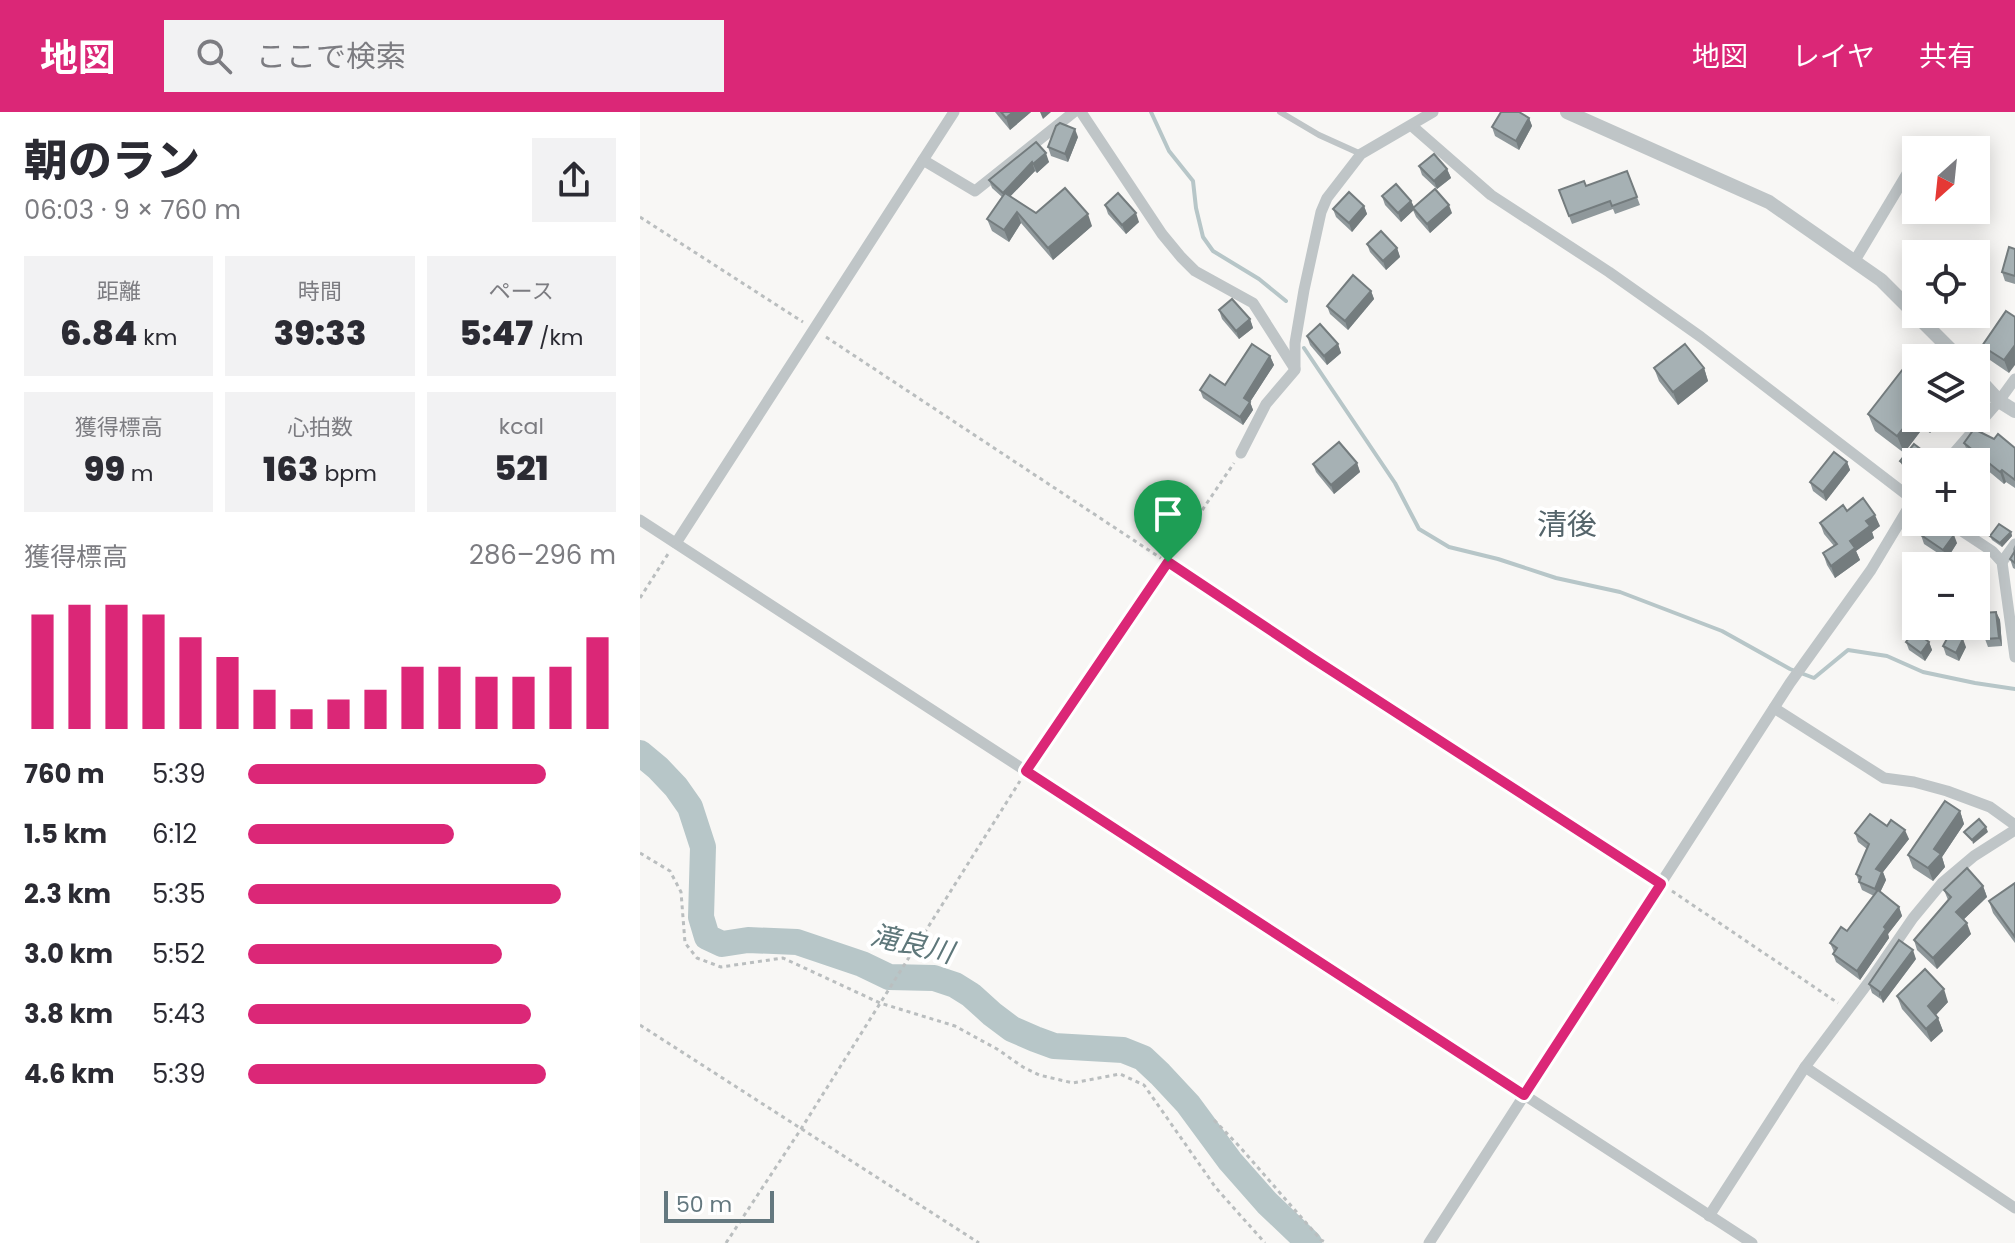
<!DOCTYPE html>
<html lang="ja">
<meta charset="utf-8">
<style>
body{margin:0;font-family:Poppins,"Noto Sans JP",sans-serif;background:#f2f2f3;color:#2b2b33;height:100vh;display:flex;flex-direction:column;font-size:30px;white-space:nowrap}
*{box-sizing:border-box;margin:0}
p{font-size:26px;color:#7c7c81}
.icon{flex:none;width:44px;height:44px;fill:none;stroke:currentColor;stroke-width:2;stroke-linecap:round;stroke-linejoin:round}
.map{position:relative;flex:1;overflow:hidden}
.side{display:flex;flex-direction:column;background:#fff;width:640px}
.side>*{flex:none}
.needle{width:52px;rotate:207deg}
.buttons{position:absolute;left:1262px;top:24px;display:grid;gap:16px}
.buttons a{display:grid;place-items:center;width:88px;height:88px;border-radius:0px;background:#fff;box-shadow:0 4px 20px #0003;font-size:40px}
.scale{position:absolute;left:24px;bottom:20px;width:110px;box-sizing:border-box;padding-left:8px;border:4px solid #64787f;border-top:0;font-size:22px;line-height:28px;white-space:nowrap;color:#64787f;-webkit-text-stroke:6px #fff;paint-order:stroke}
.pin{position:absolute;display:grid;place-items:center;width:68px;height:68px;color:#fff;margin:-82px -34px;border-radius:50% 50% 50% 0;rotate:-45deg;box-shadow:0 0 8px #0007}
.pin .icon{rotate:45deg}
.round{display:grid;place-items:center;flex:none;width:84px;height:84px;border-radius:0px;background:#f2f2f3}
.overview{display:flex;align-items:center;justify-content:space-between;height:136px;padding:0 24px}
h1{font-size:44px;font-weight:800;line-height:60px}
.figures{display:grid;grid-template-columns:repeat(3,1fr);gap:12px;height:136px;padding:8px 24px}
.figures div{display:grid;align-content:center;border-radius:0px;background:#f2f2f3;text-align:center}
.figures b{font-size:34px;font-weight:800}
.figures small{font-size:22px;font-weight:400}
.figures p{font-size:22px}
.chart{height:224px;padding:16px 24px}
.chart p{display:flex;justify-content:space-between}
.chart svg{width:100%;height:144px;margin-top:8px;stroke:#db2777;stroke-width:6}
ul{padding:0 24px;list-style:none;font-size:26px}
li{display:grid;grid-template-columns:128px 96px 1fr;align-items:center;height:60px}
li i{height:20px;border-radius:10px;background:#db2777}
header{display:flex;align-items:center;gap:48px;box-sizing:border-box;height:112px;padding:0 40px;background:#db2777;color:#fff}
header strong{font-size:38px}
nav{display:flex;gap:44px;margin-inline-start:auto;font-size:28px}
.search{width:560px;height:72px;background:#f2f2f3;display:flex;align-items:center;gap:20px;box-sizing:border-box;padding:0 28px;border-radius:0px;color:#7c7c81;font-size:30px}
main{display:flex;flex:1;min-height:0}
.map>svg:first-child{display:block}
.lines{fill:none;stroke-linecap:round;stroke-linejoin:round}
.stream{stroke:#b7c6c8;stroke-width:4}
.river{stroke:#b7c6c8;stroke-width:26}
.path{stroke:#babebf;stroke-width:3;stroke-dasharray:4 4;stroke-linecap:butt}
.service{stroke:#bfc5c7;stroke-width:6}
.minor{stroke:#bfc5c7;stroke-width:11}
.tertiary{stroke:#bfc5c7;stroke-width:14}
.wall{fill:#8f989b}
.shaded-wall{fill:#747c7e}
.building{fill:#a6b1b4;stroke:#747c7e;stroke-width:2}
.route-casing{stroke:#fff;stroke-width:16}
.route{stroke:#db2777;stroke-width:10}
.labels{text-anchor:middle;dominant-baseline:central;stroke-width:8;stroke-linejoin:round;paint-order:stroke}
.water-label{font-size:28px;font-style:italic;fill:#5e777a;stroke:#fff}
.quarter-label{font-size:30px;fill:#55656b;stroke:#fff}
</style>
<header>
<strong>地図</strong>
<div class="search"><svg class="icon" aria-label="search" viewBox="0 0 24 24"><circle cx="10" cy="10" r="6"/><path d="M15 15l6 6"/></svg>ここで検索</div>
<nav><a>地図</a><a>レイヤ</a><a>共有</a></nav>
</header>
<main>
<section class="side">
<div class="overview"><div><h1>朝のラン</h1><p>06:03 · 9 × 760 m</p></div><a class="round"><svg class="icon" aria-label="share" viewBox="0 0 24 24"><path d="M12 15V3M7 8l5-5 5 5M5 13v7h14v-7"/></svg></a></div>
<div class="figures">
<div><p>距離</p><b>6.84<small> km</small></b></div>
<div><p>時間</p><b>39:33</b></div>
<div><p>ペース</p><b>5:47<small> /km</small></b></div>
</div>
<div class="figures">
<div><p>獲得標高</p><b>99<small> m</small></b></div>
<div><p>心拍数</p><b>163<small> bpm</small></b></div>
<div><p>kcal</p><b>521</b></div>
</div>
<div class="chart"><p><span>獲得標高</span>286–296 m</p>
<svg viewBox="0 0 160 44" preserveAspectRatio="none"><path d="M5 44V9M15 44V6M25 44V6M35 44V9M45 44V16M55 44V22M65 44V32M75 44V38M85 44V35M95 44V32M105 44V25M115 44V25M125 44V28M135 44V28M145 44V25M155 44V16"/></svg>
</div>
<ul>
<li><b>760 m</b>5:39<i style="width:81%"></i></li>
<li><b>1.5 km</b>6:12<i style="width:56%"></i></li>
<li><b>2.3 km</b>5:35<i style="width:85%"></i></li>
<li><b>3.0 km</b>5:52<i style="width:69%"></i></li>
<li><b>3.8 km</b>5:43<i style="width:77%"></i></li>
<li><b>4.6 km</b>5:39<i style="width:81%"></i></li>
</ul>
</section>
<div class="map">
<svg width="1375" height="1131" viewBox="0 0 1375 1131">
<rect width="100%" height="100%" fill="#f8f7f5"/>
<g class="lines">
<g class="stream">
<polyline points="511,0 529,39 553,69 556,96 563,125 573,139 619,167 646,189"/>
<polyline points="664,236 755,371 779,417 809,435 858,447 916,466 980,480 1082,519 1150,557 1174,566 1208,538 1247,544 1283,560 1335,571 1375,577"/>
</g>
<polyline class="river" points="0,641 18,656 36,675 50,695 63,735 61,805 67,825 82,832 108,828 157,830 222,852 249,865 294,866 315,873 331,883 352,902 372,917 395,927 414,934 483,938 503,946 520,962 548,992 590,1049 627,1091 669,1131"/>
<g class="path">
<polyline points="0,105 163,210"/>
<polyline points="186,225 672,546 1009,764"/>
<polyline points="0,486 28,442"/>
<polyline points="392,650 594,351"/>
<polyline points="0,741 30,759 41,780 45,831 57,846 81,855 143,846 240,891 315,914 357,937 383,955 399,963 433,971 480,962 504,973 576,1076 625,1131"/>
<polyline points="1032,779 1198,891"/>
<polyline points="0,913 339,1131"/>
<polyline points="574,1008 600,1035 681,1128 687,1131"/>
<polyline points="86,1131 161,1017 380,669"/>
</g>
<polyline class="service" points="640,0 679,23 721,42"/>
<g class="minor">
<polyline points="441,0 522,122 541,145 555,159 613,191 655,257"/>
<polyline points="772,14 851,83 969,160 1061,225 1276,390"/>
<polyline points="283,48 335,79 434,0"/>
<polyline points="1214,150 1274,50"/>
<polyline points="601,341 626,292 655,258 655,231 664,178 681,100 687,86 721,42 793,0"/>
<polyline points="1306,350 1359,289 1375,267"/>
<polyline points="0,408 1112,1131"/>
<polyline points="1308,410 1352,439 1362,450 1375,545"/>
<polyline points="36,431 314,0"/>
<polyline points="1362,450 1375,432"/>
<polyline points="1134,596 1244,666 1274,670 1307,679 1350,695 1375,713"/>
<polyline points="1165,955 1375,1096"/>
<polyline points="1069,1104 1165,955 1231,867 1273,806 1302,771 1334,744 1375,718"/>
<polyline points="789,1131 1150,571 1231,458 1276,383"/>
</g>
<g class="tertiary">
<polyline points="927,0 1129,90 1241,168 1319,246"/>
<polyline points="1336,264 1359,289 1375,299"/>
</g>
</g>
<g class="wall">
<polygon points="355,0 391,0 370,18"/>
<polygon points="889,6 892,14 879,38 855,24 852,15"/>
<polygon points="438,25 428,50 411,44 408,35"/>
<polygon points="396,30 409,50 397,61 395,59 370,84 396,101 452,114 413,148 381,111 369,130 352,119 347,107 362,85 352,76 349,68"/>
<polygon points="779,54 807,57 811,66 797,77 782,63"/>
<polygon points="987,59 1000,93 975,102 973,97 932,112 919,78 946,74"/>
<polygon points="742,84 771,89 774,95 812,101 790,121 776,105 773,98 761,110 745,93"/>
<polygon points="465,93 499,110 486,122 468,102"/>
<polygon points="724,94 727,102 712,120 696,105 693,97"/>
<polygon points="727,132 757,136 760,145 746,158 730,140"/>
<polygon points="1375,137 1375,172 1365,169 1362,160"/>
<polygon points="731,179 734,187 708,218 690,202 687,194"/>
<polygon points="579,198 610,207 613,216 599,227 582,207"/>
<polygon points="1375,205 1369,261 1347,246 1342,234"/>
<polygon points="667,224 698,232 701,241 687,253 670,233"/>
<polygon points="630,244 634,253 610,290 613,298 603,313 563,286 560,278 585,273"/>
<polygon points="1014,256 1064,256 1068,269 1038,293 1019,269"/>
<polygon points="1228,302 1276,306 1302,306 1290,321 1283,316 1264,341 1235,319"/>
<polygon points="1324,331 1375,336 1375,376 1366,370 1364,372 1328,342"/>
<polygon points="1287,342 1290,350 1276,350 1276,367 1264,357 1260,349"/>
<polygon points="1207,350 1210,358 1186,389 1173,379 1170,370"/>
<polygon points="717,351 720,360 694,382 676,360 673,352"/>
<polygon points="1207,399 1240,414 1232,420 1234,426 1216,439 1220,448 1195,466 1187,453 1183,441 1194,434 1184,422 1180,411"/>
<polygon points="1371,420 1372,424 1362,435 1352,428 1350,424"/>
<polygon points="1281,423 1317,431 1307,447 1284,432"/>
<polygon points="1375,433 1375,457 1373,456 1370,447 1374,441 1373,437"/>
<polygon points="1356,500 1360,508 1362,534 1348,535 1345,527"/>
<polygon points="1266,530 1289,530 1292,538 1285,549 1269,538"/>
<polygon points="1303,534 1326,535 1319,549 1306,543"/>
<polygon points="1320,699 1324,712 1302,745 1305,755 1293,769 1273,756 1268,743"/>
<polygon points="1247,714 1269,727 1243,760 1246,768 1240,780 1259,795 1262,804 1248,822 1249,826 1220,868 1196,850 1193,842 1194,840 1190,831 1207,819 1234,784 1222,778 1216,762 1227,737 1218,730 1215,721"/>
<polygon points="1375,771 1375,831 1353,801 1349,789"/>
<polygon points="1343,774 1347,785 1323,808 1331,822 1297,857 1277,838 1274,828 1308,788 1304,778"/>
<polygon points="1276,847 1243,891 1242,888 1232,881 1229,872"/>
<polygon points="1257,884 1308,890 1296,903 1298,906 1303,919 1291,930 1262,897"/>
</g>
<g class="shaded-wall">
<polygon points="373,0 391,0 370,18 366,6"/>
<polygon points="400,0 411,0 403,7"/>
<polygon points="889,6 892,14 879,38 876,29"/>
<polygon points="435,17 438,25 428,50 425,42"/>
<polygon points="406,41 409,50 397,61 393,52"/>
<polygon points="392,50 395,59 366,89 363,81"/>
<polygon points="807,57 811,66 797,77 794,69"/>
<polygon points="771,89 775,97 761,110 758,101"/>
<polygon points="809,93 812,101 790,121 787,112"/>
<polygon points="724,94 727,102 712,120 709,111"/>
<polygon points="377,100 381,111 369,130 364,118"/>
<polygon points="496,101 499,110 486,122 482,113"/>
<polygon points="448,102 452,114 413,148 408,136"/>
<polygon points="757,136 760,145 746,158 743,149"/>
<polygon points="731,179 734,187 708,218 705,209"/>
<polygon points="610,207 613,216 599,227 596,219"/>
<polygon points="698,232 701,241 687,253 684,244"/>
<polygon points="1375,233 1375,253 1369,261 1364,248"/>
<polygon points="630,244 634,253 610,290 613,298 603,313 600,305 604,286"/>
<polygon points="1064,256 1068,269 1038,293 1033,280"/>
<polygon points="1276,300 1276,306 1279,306 1283,316 1264,341 1257,324"/>
<polygon points="1285,306 1302,306 1290,321"/>
<polygon points="1287,342 1290,350 1280,350"/>
<polygon points="1207,350 1210,358 1186,389 1183,380"/>
<polygon points="717,351 720,360 694,382 691,373"/>
<polygon points="1362,358 1366,370 1364,372 1360,360"/>
<polygon points="1235,403 1240,414 1232,420 1234,426 1216,439 1220,448 1195,466 1191,454 1226,409"/>
<polygon points="1371,420 1372,424 1362,435 1360,431"/>
<polygon points="1314,423 1317,431 1307,447 1303,438"/>
<polygon points="1356,500 1360,508 1362,534 1359,526"/>
<polygon points="1323,527 1326,535 1319,549 1316,541"/>
<polygon points="1289,530 1292,538 1285,549 1281,541"/>
<polygon points="1320,699 1324,712 1302,745 1305,755 1293,769 1288,756 1294,737"/>
<polygon points="1346,715 1348,720 1333,732 1332,728"/>
<polygon points="1265,718 1269,727 1243,760 1246,768 1238,785 1235,777 1236,757"/>
<polygon points="1343,774 1347,785 1320,811 1316,800"/>
<polygon points="1259,795 1262,804 1248,822 1249,826 1220,868 1217,859 1244,815"/>
<polygon points="1327,811 1331,822 1297,857 1293,846"/>
<polygon points="1273,838 1276,847 1243,891 1240,882"/>
<polygon points="1304,877 1308,890 1292,907 1288,894"/>
<polygon points="1298,906 1303,919 1291,930 1286,917"/>
</g>
<g class="building">
<polygon points="361,0 373,0 366,6"/>
<polygon points="861,0 879,0 889,6 876,29 852,15"/>
<polygon points="420,11 435,17 425,42 408,35 416,14"/>
<polygon points="396,30 406,41 393,52 392,50 363,81 349,68"/>
<polygon points="794,42 807,57 794,69 779,54"/>
<polygon points="987,59 997,85 972,94 970,89 929,104 919,78 944,69 946,74"/>
<polygon points="756,72 771,89 758,101 742,84"/>
<polygon points="425,76 448,102 408,136 377,100 364,118 347,107 365,81 396,101"/>
<polygon points="795,77 809,93 787,112 773,96"/>
<polygon points="709,80 724,94 709,111 693,97"/>
<polygon points="478,81 496,101 482,113 465,93"/>
<polygon points="741,119 757,136 743,149 727,132"/>
<polygon points="1369,135 1375,137 1375,164 1362,160"/>
<polygon points="713,163 731,179 705,209 687,194"/>
<polygon points="592,187 610,207 596,219 579,198"/>
<polygon points="1366,199 1375,205 1375,233 1364,248 1342,234"/>
<polygon points="680,212 698,232 684,244 667,224"/>
<polygon points="612,232 630,244 604,286 610,290 600,305 560,278 570,263 585,273"/>
<polygon points="1045,232 1064,256 1033,280 1014,256"/>
<polygon points="1277,239 1287,246 1276,246 1276,300 1257,324 1228,302"/>
<polygon points="1334,317 1354,327 1358,322 1375,336 1375,368 1362,358 1360,360 1324,331"/>
<polygon points="699,330 717,351 691,373 673,352"/>
<polygon points="1274,332 1287,342 1280,350 1276,350 1276,355 1273,359 1260,349"/>
<polygon points="1194,340 1207,350 1183,380 1170,370"/>
<polygon points="1223,386 1235,403 1226,409 1230,414 1210,429 1215,436 1191,454 1183,441 1197,432 1180,411 1203,393 1207,399"/>
<polygon points="1289,410 1294,410 1314,423 1303,438 1281,423"/>
<polygon points="1359,412 1371,420 1360,431 1350,424"/>
<polygon points="1375,439 1375,451 1370,447"/>
<polygon points="1315,442 1331,454 1306,454"/>
<polygon points="1356,500 1359,526 1345,527 1342,501"/>
<polygon points="1274,519 1289,530 1281,541 1266,530"/>
<polygon points="1310,521 1323,527 1316,541 1303,534"/>
<polygon points="1305,689 1320,699 1294,737 1301,742 1288,756 1268,743"/>
<polygon points="1230,702 1247,714 1251,708 1265,718 1236,757 1242,760 1235,777 1219,770 1221,765 1216,762 1229,732 1215,721"/>
<polygon points="1339,707 1346,715 1332,728 1324,720"/>
<polygon points="1327,756 1343,774 1316,800 1327,811 1293,846 1274,828 1311,785 1304,778"/>
<polygon points="1375,771 1375,825 1349,789"/>
<polygon points="1238,778 1259,795 1244,815 1246,817 1217,859 1193,842 1197,836 1190,831 1201,815 1207,819"/>
<polygon points="1259,828 1273,838 1240,882 1240,880 1229,872"/>
<polygon points="1285,857 1304,877 1288,894 1298,906 1286,917 1257,884"/>
</g>
<g class="lines">
<defs>
<polygon id="route" points="528,450 672,546 1021,772 884,983 386,659"/>
</defs>
<use href="#route" class="route-casing"/>
<use href="#route" class="route"/>
</g>
<g class="labels">
<g class="water-label">
<text transform="translate(272 832) rotate(13)">滝良川</text>
</g>
<g class="quarter-label">
<text x="927" y="412">清後</text>
</g>
</g>
</svg>
<div class="buttons">
<a><svg class="needle" viewBox="-14 -14 28 28"><path d="M0-13l5 13h-10z" fill="#e53935"/><path d="M0 13l5-13h-10z" fill="#7c7c81"/></svg></a>
<a><svg class="icon" aria-label="locate" viewBox="0 0 24 24"><circle cx="12" cy="12" r="6"/><path d="M12 2v4M12 18v4M2 12h4M18 12h4"/></svg></a>
<a><svg class="icon" aria-label="layers" viewBox="0 0 24 24"><path d="M12 4l9 5-9 5-9-5zM3 14l9 5 9-5"/></svg></a>
<a>+</a>
<a>−</a>
</div>
<div class="scale">50 m</div>
<div class="pin" style="left:528px;top:450px;background:#1e9e55"><svg class="icon" aria-label="arrive" viewBox="0 0 24 24"><path d="M6 21V4h12l-3 4 3 4H6"/></svg></div>
</div>
</main>
